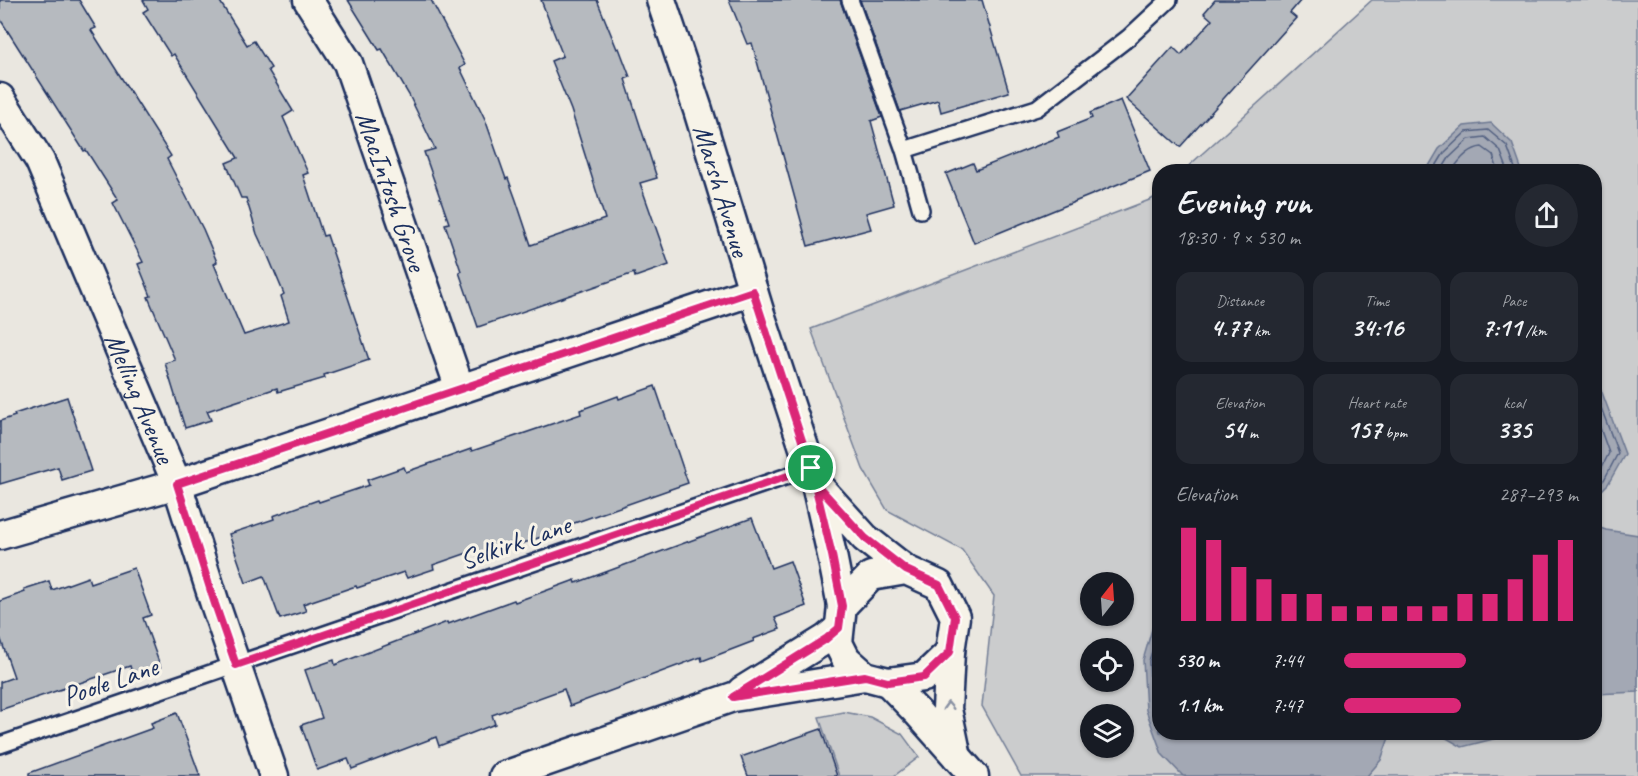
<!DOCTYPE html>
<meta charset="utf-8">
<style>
body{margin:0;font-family:Caveat,sans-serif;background:#242831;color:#f1f3f6;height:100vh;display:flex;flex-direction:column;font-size:22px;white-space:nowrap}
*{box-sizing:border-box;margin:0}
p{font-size:20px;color:#9ea1a6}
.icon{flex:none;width:33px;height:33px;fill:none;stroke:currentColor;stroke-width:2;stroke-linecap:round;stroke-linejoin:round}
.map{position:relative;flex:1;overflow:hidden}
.side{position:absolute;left:1152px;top:164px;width:450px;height:576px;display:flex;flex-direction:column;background:#171b24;border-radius:24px;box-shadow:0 2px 4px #0004}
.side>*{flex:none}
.needle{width:39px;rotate:17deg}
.fabs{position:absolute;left:1080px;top:572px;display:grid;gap:12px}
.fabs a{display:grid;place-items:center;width:54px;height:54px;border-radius:50%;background:#171b24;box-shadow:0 2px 4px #0004;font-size:30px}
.pin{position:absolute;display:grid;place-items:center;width:51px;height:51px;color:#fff;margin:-26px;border:3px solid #fff;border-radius:50%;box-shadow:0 2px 6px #0007}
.round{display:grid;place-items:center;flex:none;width:63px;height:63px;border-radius:32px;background:#242831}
.head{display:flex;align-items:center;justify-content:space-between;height:102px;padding:0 24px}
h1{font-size:33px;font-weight:800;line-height:45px}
.metrics{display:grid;grid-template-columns:repeat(3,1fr);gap:9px;height:102px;padding:6px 24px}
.metrics div{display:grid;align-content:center;border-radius:15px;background:#242831;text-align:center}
.metrics b{font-size:26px;font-weight:800}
.metrics small{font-size:16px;font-weight:400}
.metrics p{font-size:16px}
.chart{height:168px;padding:12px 24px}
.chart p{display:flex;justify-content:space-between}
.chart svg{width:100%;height:108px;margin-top:6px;stroke:#db2777;stroke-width:6}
ul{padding:0 24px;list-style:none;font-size:20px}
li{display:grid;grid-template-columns:96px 72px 1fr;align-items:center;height:45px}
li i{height:15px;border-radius:8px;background:#db2777}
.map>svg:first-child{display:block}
.green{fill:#cbcccd;stroke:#737e96;stroke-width:1.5;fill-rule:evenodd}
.water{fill:#a3a8b4;stroke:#6d7892;stroke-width:1.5}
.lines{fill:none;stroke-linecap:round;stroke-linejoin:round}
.shore{stroke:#515f80;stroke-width:1.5}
.building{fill:#b6babf;stroke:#1b2f5e;stroke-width:1.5}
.lane-casing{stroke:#1b2f5e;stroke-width:20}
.street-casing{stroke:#1b2f5e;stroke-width:33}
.lane{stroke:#f7f3e8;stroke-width:15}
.street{stroke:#f7f3e8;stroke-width:28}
.oneway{stroke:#8991a3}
.route-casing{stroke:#fff;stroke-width:12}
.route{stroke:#db2777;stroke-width:8}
.labels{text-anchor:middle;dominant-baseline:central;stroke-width:6;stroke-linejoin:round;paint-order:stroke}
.street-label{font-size:28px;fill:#1b2f5e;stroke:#f7f3e8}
</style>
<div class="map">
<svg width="1638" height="776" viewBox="0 0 1638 776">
<rect width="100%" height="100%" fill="#eae7e0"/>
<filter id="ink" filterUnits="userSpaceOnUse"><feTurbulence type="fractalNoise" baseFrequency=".0167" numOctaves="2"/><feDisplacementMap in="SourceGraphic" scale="12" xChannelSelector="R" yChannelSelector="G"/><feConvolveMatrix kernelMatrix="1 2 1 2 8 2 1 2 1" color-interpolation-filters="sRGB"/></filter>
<g filter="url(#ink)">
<g class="green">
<path d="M1372 0H1638V776H1021L982 706 994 596 962 550 887 510 863 469 811 329 1152 199 1159 193 1160 732H1594V171H1183ZM1090 582H1124V615H1090ZM1090 648H1124V681H1090ZM1090 714H1124V747H1090Z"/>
<polygon points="844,712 870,717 902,734 919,757 894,776 839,776 819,717"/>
</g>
<g class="water">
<polygon points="1491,123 1512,143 1522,171 1426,171 1439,149 1464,126"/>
<polygon points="1594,371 1625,454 1608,484 1595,497"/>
<polygon points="1594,526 1606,530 1638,535 1638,692 1595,694"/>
<polygon points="1159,610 1160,732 1391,732 1381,760 1367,776 1183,776 1162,754 1146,710 1143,660 1157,612"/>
<polygon points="1436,732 1506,732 1501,737 1462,747"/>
</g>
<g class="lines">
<g class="shore">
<polyline points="1433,171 1444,153 1466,132 1488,130 1507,146 1516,171"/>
<polyline points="1441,171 1449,158 1469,139 1485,137 1500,150 1508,171"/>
<path d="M1452 171C1459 160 1469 148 1482 147L1493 155 1498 171"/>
<polyline points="1594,389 1618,453 1604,480 1594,489"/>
<polyline points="1594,411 1609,453 1598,475 1594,479"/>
<polyline points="1160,626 1149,661 1152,709 1160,730"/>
</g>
</g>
<g class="building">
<polygon points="0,0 79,0 96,28 91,30 171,156 167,159 203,229 217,262 214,264 244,335 289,321 281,296 284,294 265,249 264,249 257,234 246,198 241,198 226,163 238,158 174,54 171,56 143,12 148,9 143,0 219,0 247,45 254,41 271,68 268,70 293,111 283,117 308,173 303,175 323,236 327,235 369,360 324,375 325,378 278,392 277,388 207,411 211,420 185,428 165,363 175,360 148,297 151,296 138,264 143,262 113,203 118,200 86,150 84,151 0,19"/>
<polygon points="348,0 431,0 465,65 460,68 485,119 506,179 508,178 516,200 531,245 605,219 571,110 551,61 563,56 541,0 597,0 617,49 619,48 630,77 625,79 657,178 640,183 669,265 635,277 634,273 478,327 459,272 461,271 445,224 449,223 424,152 435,149 409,95 382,49 379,50"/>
<polygon points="729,0 840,0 882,117 871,121 894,205 866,213 871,229 808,246 752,43 747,44"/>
<polygon points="860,0 982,0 1009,92 941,112 938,100 900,111"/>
<polygon points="1215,0 1301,0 1290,13 1296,18 1180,147 1126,99 1173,47 1181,55 1212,20 1204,13"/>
<polygon points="1121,100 1150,171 974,243 946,174 973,163 976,170 1059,137 1057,132 1092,118 1090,113"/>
<polygon points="655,386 688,483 543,534 544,536 515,546 514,542 477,555 476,550 433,565 434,569 407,578 404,572 357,588 356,586 303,604 306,611 280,619 264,576 246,583 229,534 274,519 273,516 318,500 319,502 369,485 367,480 404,467 406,472 471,449 472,451 581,414 580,410 618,396 619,399"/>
<polygon points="67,397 91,471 62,480 58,467 0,484 0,421 15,416 14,414"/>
<polygon points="752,518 771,568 790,561 806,606 775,618 780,629 753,639 754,641 702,661 701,657 570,706 564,689 492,715 495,724 439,746 436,737 352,769 348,759 317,770 301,725 322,718 305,670 334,660 335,665 447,622 448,624 514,600 515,602 575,580 576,583"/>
<polygon points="134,568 151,615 143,618 161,668 134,678 130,666 0,710 0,682 14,677 0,637 0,601 25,592 24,589 49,581 52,590 88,577 90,583"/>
<polygon points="177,713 200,776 29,776 29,773 153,728 151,723"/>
<polygon points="821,729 837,776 748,776 741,757"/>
</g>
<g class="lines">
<defs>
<g id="lane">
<polyline points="850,0 904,150 921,210"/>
<polyline points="904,150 1037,108 1128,38 1169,0"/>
<polyline points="0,745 811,468"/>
</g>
<g id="street">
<path id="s1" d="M308 0 348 63 460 389"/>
<path id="s2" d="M661 0 698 110 760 314 816 484 832 555 842 606"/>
<path id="s3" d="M0 98 40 161 177 484 215 604 274 776"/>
<polyline points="818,486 865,538 906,570"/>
<polyline points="0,535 177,484 753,291"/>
<polygon points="906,570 939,585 955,617 950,652 924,677 888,682 865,676 846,659 838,643 842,606 871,576"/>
<polyline points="950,652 947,709 957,757"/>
<polyline points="888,682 918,713 974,776"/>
<polyline points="742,691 826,639 839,628"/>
<polyline points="504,776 733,697 865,676"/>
</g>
</defs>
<use href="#lane" class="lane-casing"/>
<use href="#street" class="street-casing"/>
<use href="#lane" class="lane"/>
<use href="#street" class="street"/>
</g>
<defs><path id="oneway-chevron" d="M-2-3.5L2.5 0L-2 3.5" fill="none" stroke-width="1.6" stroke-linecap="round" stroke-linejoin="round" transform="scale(1.5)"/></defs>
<use class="oneway" href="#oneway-chevron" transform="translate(948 706) rotate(-92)"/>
</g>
<g class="lines" filter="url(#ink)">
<defs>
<polyline id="route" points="811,468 236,665 215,604 177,484 753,291 811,468 832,555 842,606 839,628 826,639 733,697 865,676 888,682 924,677 950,652 955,617 939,585 906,570 865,538 816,484 811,468"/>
</defs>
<use href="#route" class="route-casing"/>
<use href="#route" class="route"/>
</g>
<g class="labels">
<g class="street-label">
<text stroke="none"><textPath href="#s1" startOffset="210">MacIntosh Grove</textPath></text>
<text stroke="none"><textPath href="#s2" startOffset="200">Marsh Avenue</textPath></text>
<text stroke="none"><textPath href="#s3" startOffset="332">Melling Avenue</textPath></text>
<text transform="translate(515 542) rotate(-19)">Selkirk Lane</text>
<text transform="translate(110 681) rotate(-19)">Poole Lane</text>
</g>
</g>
</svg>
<div class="fabs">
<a><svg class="needle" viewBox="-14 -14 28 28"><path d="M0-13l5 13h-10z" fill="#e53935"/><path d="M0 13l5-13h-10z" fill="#9ea1a6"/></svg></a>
<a><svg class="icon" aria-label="locate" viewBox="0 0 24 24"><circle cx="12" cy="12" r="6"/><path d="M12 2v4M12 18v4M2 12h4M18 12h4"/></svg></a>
<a><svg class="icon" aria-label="layers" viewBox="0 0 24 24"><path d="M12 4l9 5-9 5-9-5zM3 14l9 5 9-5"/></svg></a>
</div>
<div class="pin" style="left:811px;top:468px;background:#1e9e55"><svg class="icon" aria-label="arrive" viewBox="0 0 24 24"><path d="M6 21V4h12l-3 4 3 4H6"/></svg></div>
<section class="side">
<div class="head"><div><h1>Evening run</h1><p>18:30 · 9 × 530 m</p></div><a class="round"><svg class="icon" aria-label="share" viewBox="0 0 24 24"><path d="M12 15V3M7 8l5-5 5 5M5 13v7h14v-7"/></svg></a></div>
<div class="metrics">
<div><p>Distance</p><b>4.77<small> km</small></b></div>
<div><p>Time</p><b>34:16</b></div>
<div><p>Pace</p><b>7:11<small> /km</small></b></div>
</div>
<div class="metrics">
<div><p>Elevation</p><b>54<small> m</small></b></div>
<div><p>Heart rate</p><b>157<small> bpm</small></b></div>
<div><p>kcal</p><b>335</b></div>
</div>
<div class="chart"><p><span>Elevation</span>287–293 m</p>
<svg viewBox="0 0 160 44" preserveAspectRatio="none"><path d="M5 44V6M15 44V11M25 44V22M35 44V27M45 44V33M55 44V33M65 44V38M75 44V38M85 44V38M95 44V38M105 44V38M115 44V33M125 44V33M135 44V27M145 44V17M155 44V11"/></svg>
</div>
<ul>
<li><b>530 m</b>7:44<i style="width:52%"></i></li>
<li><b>1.1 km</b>7:47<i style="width:50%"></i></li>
</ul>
</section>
</div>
